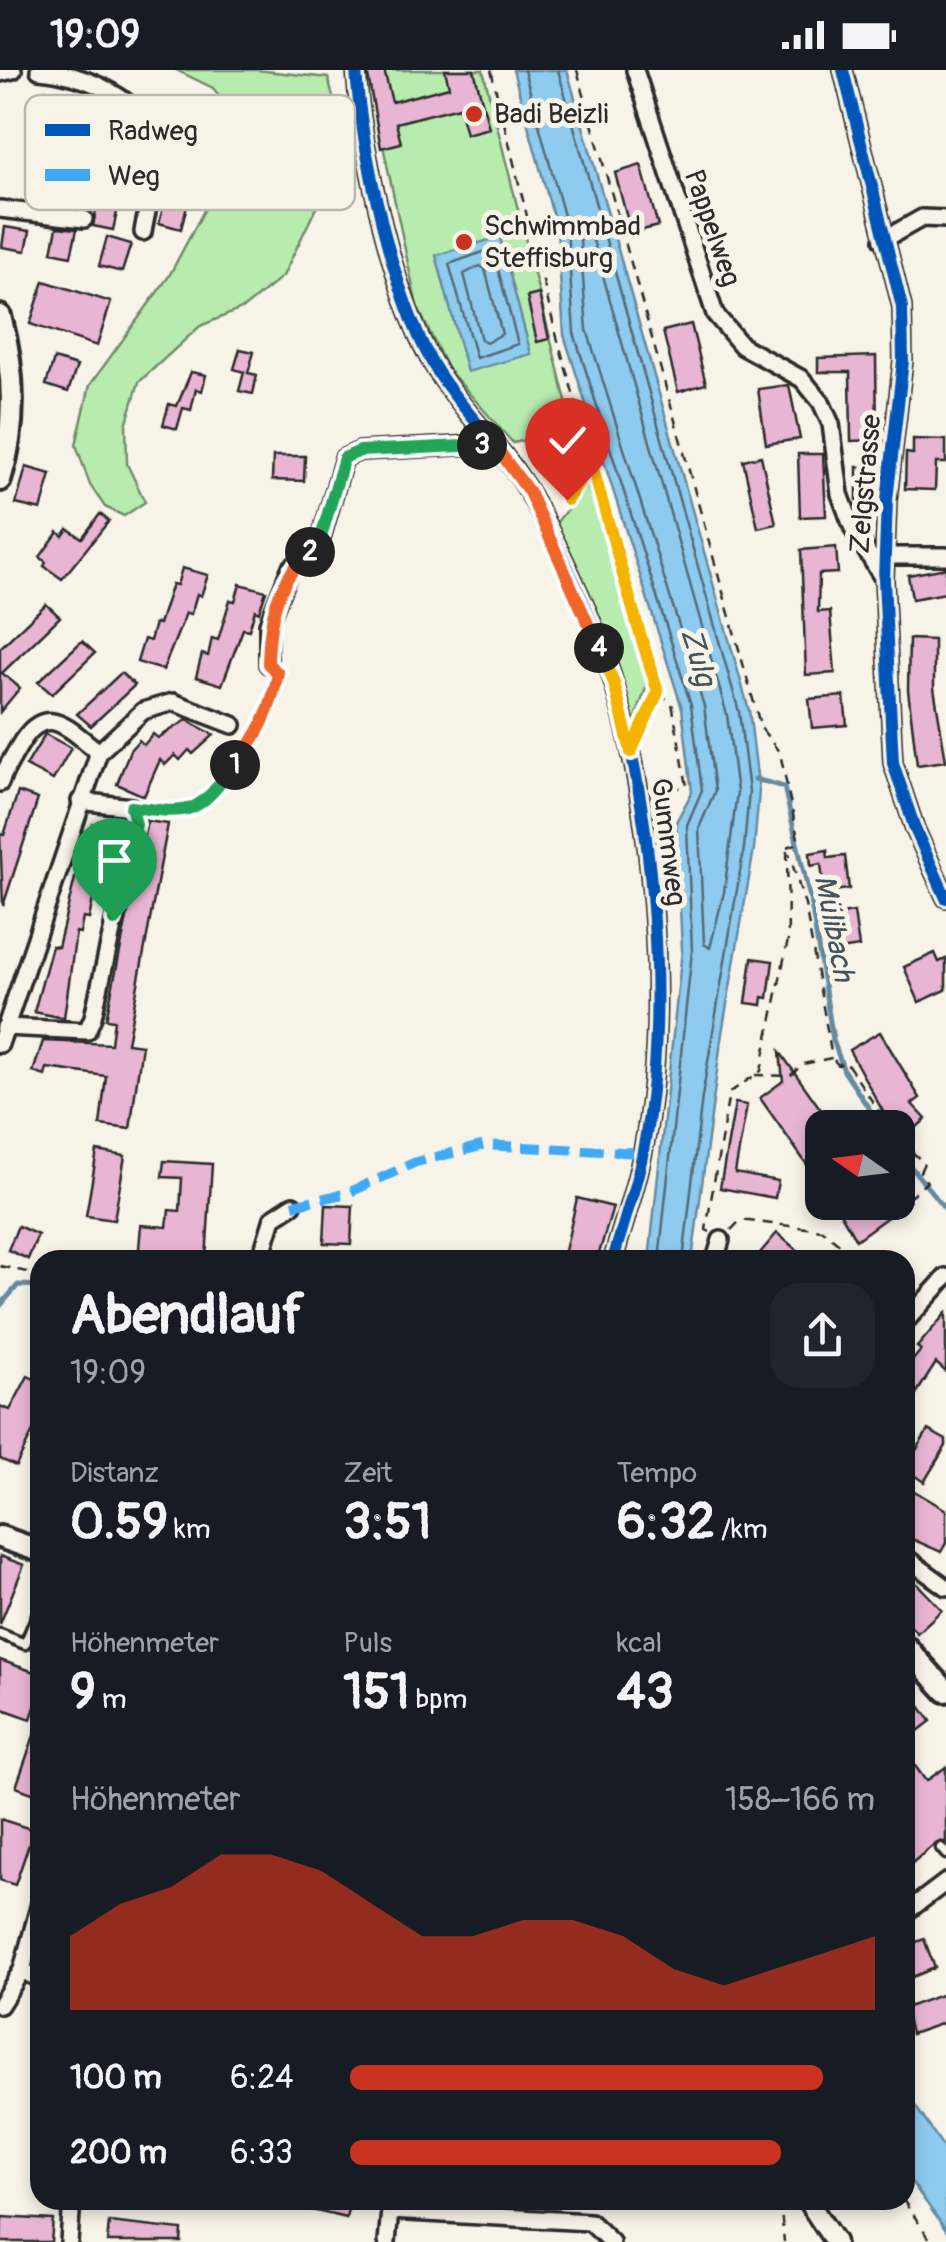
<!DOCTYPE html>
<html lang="de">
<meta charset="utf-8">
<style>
body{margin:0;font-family:Pangolin,sans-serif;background:#20242c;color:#f1f3f6;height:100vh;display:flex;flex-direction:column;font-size:38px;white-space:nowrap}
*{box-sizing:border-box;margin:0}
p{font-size:32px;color:#9ea1a6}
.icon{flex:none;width:55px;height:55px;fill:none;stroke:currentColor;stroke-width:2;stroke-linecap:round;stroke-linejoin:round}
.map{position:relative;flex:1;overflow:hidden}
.side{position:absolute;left:30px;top:1180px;width:885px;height:960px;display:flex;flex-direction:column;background:#171b24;border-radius:30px;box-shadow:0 5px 15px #0003}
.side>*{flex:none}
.needle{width:65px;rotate:284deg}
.buttons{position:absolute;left:805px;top:1040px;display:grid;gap:20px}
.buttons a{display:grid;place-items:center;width:110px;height:110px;border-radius:20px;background:#171b24;box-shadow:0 5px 15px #0003;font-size:50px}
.pin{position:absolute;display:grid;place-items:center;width:85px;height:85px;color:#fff;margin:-102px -42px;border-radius:50% 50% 50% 0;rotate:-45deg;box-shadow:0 0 10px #0007}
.pin .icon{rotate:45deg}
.km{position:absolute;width:50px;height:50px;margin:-25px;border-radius:50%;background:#222;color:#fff;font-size:28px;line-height:50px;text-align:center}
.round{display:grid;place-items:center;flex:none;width:105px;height:105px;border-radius:30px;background:#20242c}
.headline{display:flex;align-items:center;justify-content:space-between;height:170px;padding:0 40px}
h1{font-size:55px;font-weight:800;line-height:75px}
.stats{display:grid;grid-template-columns:repeat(3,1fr);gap:15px;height:170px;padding:10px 40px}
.stats div{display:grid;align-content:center}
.stats b{font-size:50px;font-weight:800}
.stats small{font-size:28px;font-weight:400}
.stats p{font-size:28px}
.chart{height:280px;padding:20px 40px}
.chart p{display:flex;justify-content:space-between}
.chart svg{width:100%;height:180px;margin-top:10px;fill:#c8321e;opacity:.7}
ul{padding:0 40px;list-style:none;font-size:32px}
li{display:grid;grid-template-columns:160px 120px 1fr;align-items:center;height:75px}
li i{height:25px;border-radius:12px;background:#c8321e}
.status{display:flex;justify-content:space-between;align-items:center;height:70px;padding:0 50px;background:#171b24;direction:ltr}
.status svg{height:28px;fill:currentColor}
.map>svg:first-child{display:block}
.green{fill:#b8ecae;stroke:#728c6c;stroke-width:2.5}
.water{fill:#8ecbee;stroke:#668ba0;stroke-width:2.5}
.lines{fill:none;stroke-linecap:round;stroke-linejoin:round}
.shore{stroke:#536b79;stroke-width:2.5}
.stream{stroke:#668ba0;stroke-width:5}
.building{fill:#e8b5d3;stroke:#2b2b2b;stroke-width:2.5}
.service-casing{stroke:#2b2b2b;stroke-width:15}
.minor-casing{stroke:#2b2b2b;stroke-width:22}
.tertiary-casing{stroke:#2b2b2b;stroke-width:25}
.secondary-casing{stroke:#2b2b2b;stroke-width:28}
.path{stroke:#2b2b2b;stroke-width:2.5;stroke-dasharray:10 8;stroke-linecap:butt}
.service{stroke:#f7f3e8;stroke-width:8}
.minor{stroke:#f7f3e8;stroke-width:15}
.tertiary{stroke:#f7f3e8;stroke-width:18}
.secondary{stroke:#f7f3e8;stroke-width:20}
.quiet{stroke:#3fa9f5;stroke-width:10;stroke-dasharray:20 10;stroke-linecap:butt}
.cycleway-casing{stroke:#f7f3e8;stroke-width:19}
.cycleway{stroke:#0057b8;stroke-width:12}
.split-1-casing{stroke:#fff;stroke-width:20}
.split-2-casing{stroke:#fff;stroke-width:20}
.split-3-casing{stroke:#fff;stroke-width:20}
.split-4-casing{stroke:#fff;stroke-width:20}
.split-5-casing{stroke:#fff;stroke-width:20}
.split-6-casing{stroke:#fff;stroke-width:20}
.split-1{stroke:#22a559;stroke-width:12}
.split-2{stroke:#f0652b;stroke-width:12}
.split-3{stroke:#22a559;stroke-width:12}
.split-4{stroke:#f0652b;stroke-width:12}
.split-5{stroke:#f5b400;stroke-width:12}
.split-6{stroke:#f5b400;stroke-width:12}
.poi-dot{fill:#c8321e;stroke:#f7f3e8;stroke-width:4}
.labels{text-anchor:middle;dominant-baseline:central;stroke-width:10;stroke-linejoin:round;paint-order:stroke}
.poi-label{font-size:28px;fill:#2b2b2b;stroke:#f7f3e8;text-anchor:start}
.street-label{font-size:28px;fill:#2b2b2b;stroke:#f7f3e8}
.water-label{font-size:30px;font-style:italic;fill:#44535c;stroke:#f7f3e8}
.key{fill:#f7f3e8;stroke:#bab7af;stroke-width:2.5}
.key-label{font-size:28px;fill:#2b2b2b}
</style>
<div class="status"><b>19:09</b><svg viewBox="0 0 49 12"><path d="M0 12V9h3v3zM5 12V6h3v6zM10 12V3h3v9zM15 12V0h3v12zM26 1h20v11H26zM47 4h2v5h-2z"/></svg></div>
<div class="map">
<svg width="946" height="2172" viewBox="0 0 946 2172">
<rect width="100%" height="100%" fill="#f7f3e8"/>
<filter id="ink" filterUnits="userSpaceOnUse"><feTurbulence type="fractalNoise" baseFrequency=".01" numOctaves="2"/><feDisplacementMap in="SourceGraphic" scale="20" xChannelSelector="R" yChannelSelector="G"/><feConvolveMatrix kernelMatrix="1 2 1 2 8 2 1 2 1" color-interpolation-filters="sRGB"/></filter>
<g filter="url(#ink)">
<g class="green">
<polygon points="176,0 257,0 328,8 340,54 327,115 283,206 244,238 200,256 139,312 126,355 127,394 145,432 124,446 105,437 90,415 76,375 90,315 169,206 225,101 227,36 213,18"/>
<polygon points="367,0 483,0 573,359 513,373 447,298 417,236"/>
<polygon points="590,410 648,612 634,653 553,457"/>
</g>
<g class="water">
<polygon points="513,0 567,0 749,640 759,721 754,779 722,963 692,1190 649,1190 682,880 676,752 692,722 682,638 564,265 557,160"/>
<polygon points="500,167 531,284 467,302 436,185"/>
<polygon points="905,2021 946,2081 946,2160 905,2103"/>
</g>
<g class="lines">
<g class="shore">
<polyline points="524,0 567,157 574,263 691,635 702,720 687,755 692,881 659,1190"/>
<polyline points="558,0 739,642 749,721 744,778 702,1027 683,1190"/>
<polygon points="583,153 589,156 727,645 737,722 724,822 710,878 704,874 699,758 715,721 704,636 587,260 579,157"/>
<polygon points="489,180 494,184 518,274 476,288 449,194"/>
<polygon points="480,196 485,199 502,264 486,273 481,270 464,204"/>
</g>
<g class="stream">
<polyline points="755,709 784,717 811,833 833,970 844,1001 882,1058"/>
<polyline points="898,1081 946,1140"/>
<polyline points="0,1236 18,1215 40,1216"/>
</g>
</g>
<g class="building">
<polygon points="367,0 384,0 392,32 449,17 445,0 474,0 489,58 466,64 459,37 396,53 401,73 381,78"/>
<polygon points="46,20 69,22 57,99 69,102 62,130 30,123 41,79"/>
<polygon points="178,79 200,85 181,159 159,153"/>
<polygon points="641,95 658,156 631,163 615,103"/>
<polygon points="99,124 120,129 113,160 93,156"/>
<polygon points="5,157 30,161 26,181 2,177"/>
<polygon points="57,157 77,159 71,186 52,182"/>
<polygon points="107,167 131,174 122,202 99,196"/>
<polygon points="44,211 111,232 97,276 30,254"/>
<polygon points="539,224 549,269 537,272 527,227"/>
<polygon points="691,254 706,314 678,322 663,261"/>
<polygon points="240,279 254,282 248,303 257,305 253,324 239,321 244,302 234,299"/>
<polygon points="876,286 877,370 851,371 850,302 818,302 818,288"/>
<polygon points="54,289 77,296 68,322 46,315"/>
<polygon points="191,302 206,305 202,321 196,319 191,340 183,338 177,359 163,355 169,334 177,336"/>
<polygon points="789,315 800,369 766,374 758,319"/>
<polygon points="913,369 946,370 946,393 936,393 935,420 905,419 906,383 913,384"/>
<polygon points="798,384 823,384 826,446 800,447"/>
<polygon points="273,386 305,386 304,411 272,410"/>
<polygon points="761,386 776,454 758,458 743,390"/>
<polygon points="26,397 51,404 41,440 16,434"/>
<polygon points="857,397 878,397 876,430 857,430"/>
<polygon points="100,444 109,451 62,509 44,496 46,492 40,487 58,462 63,466 68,459 82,468"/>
<polygon points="836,477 838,503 819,504 818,542 830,541 835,603 806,605 801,480"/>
<polygon points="182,498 208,505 201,526 197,524 191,544 186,543 163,600 137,592 144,569 150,571 155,553 159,554 172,514 177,515"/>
<polygon points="946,498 946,523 912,529 908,505"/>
<polygon points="240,514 266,521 259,542 255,540 249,560 243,559 222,615 196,607 202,584 208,586 212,568 218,570 230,530 235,531"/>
<polygon points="46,534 60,547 2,603 20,618 0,642 0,578"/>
<polygon points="909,569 934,570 934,618 946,691 917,695 908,620"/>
<polygon points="82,571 95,583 52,624 38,612"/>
<polygon points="121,603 135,615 91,656 77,644"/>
<polygon points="844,626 847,655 812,658 809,629"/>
<polygon points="187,650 214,665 193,684 189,680 180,690 175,685 165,695 160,690 144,726 117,714 130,680 139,670 144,675 153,664 158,668"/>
<polygon points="45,664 71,678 53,710 26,696"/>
<polygon points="18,722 38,729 3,836 0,764 4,765"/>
<polygon points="147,751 168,754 127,973 142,975 130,1059 100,1055 106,1006 47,998 45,1006 33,1002 43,971 111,974 114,950 106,949"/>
<polygon points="93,754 114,758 109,781 103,780 89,849 83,848 80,863 76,862 64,948 34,942 52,876 58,877 78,796 85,797"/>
<polygon points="827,780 828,788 845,786 849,819 824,822 821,794 811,796 810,783"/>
<polygon points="854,842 859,877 834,881 829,846"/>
<polygon points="935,883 939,892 946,889 946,920 919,932 904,897"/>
<polygon points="752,888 773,891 768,928 763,927 762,935 746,933"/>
<polygon points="880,962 920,1028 912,1034 926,1049 904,1069 886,1047 849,980"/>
<polygon points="780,982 834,1058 822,1058 822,1116 760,1028 783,1011"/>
<polygon points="735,1033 747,1035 735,1103 778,1111 775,1128 720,1118"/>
<polygon points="97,1081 125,1086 114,1150 86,1146"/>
<polygon points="164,1091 212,1094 206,1190 138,1190 141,1155 167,1157 169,1140 180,1141 182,1108 162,1107"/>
<polygon points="577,1128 613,1137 597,1190 563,1190"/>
<polygon points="834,1132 908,1132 856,1170"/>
<polygon points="326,1135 353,1136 351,1174 324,1173"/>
<polygon points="18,1156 38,1165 28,1189 8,1180"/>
<polygon points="777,1163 808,1190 754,1190"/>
<polygon points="946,1243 946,1302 936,1293 905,1341 905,1300 921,1280 917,1277"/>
<polygon points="28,1306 40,1312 40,1347 16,1396 0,1389 0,1336 10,1340"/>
<polygon points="928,1360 946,1370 946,1376 924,1412 905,1399"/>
<polygon points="911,1419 946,1440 946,1473 941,1482 905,1466 905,1428"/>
<polygon points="0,1486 24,1495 0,1554"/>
<polygon points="905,1501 942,1540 917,1563 905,1550"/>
<polygon points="0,1590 40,1604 40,1622 31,1649 0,1638"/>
<polygon points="914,1628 931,1651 905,1671 905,1635"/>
<polygon points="38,1654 40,1655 40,1726 16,1717"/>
<polygon points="905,1682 926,1711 946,1697 946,1772 937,1772 905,1799"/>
<polygon points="0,1749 34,1760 15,1815 0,1810"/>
<polygon points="924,1869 935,1898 905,1910 905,1876"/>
<polygon points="946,1923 946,1952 911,1964 905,1938"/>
<polygon points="290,2130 350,2130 346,2148 290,2135"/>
<polygon points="2,2147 53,2150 51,2172 1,2172"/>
<polygon points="109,2152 182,2160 181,2172 107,2172"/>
</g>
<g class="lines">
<defs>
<g id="service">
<polyline points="0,1564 25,1574 40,1538"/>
<polyline points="941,1778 946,1784"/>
</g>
<g id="minor">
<path d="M39 0C81 4 147 27 154 77 158 104 147 136 143 162"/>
<path d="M356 0C361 81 395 237 439 304 466 345 505 380 530 424 559 476 598 560 615 617 654 752 670 943 643 1081 636 1118 623 1154 613 1190"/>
<polyline points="635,0 715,244 742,276 802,309 821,332 831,354 840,424 853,459 884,510"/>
<polyline points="843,0 902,237 903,291 887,430 884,510 893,693 915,759 946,828"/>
<polyline points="0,3 13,0"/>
<polyline points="0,139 84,149"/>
<polyline points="883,170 922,148 946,149"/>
<polyline points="886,486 946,486"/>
<polyline points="268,594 268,554 290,499 319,475 344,388 360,381 494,374"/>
<path d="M0 713C4 701 12 689 18 678 45 630 66 657 99 682"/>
<polyline points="5,957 87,961 93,947 136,753 131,737 80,731"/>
<polyline points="0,974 99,682 143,641 173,632 233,655"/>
<polyline points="260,1190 273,1148 293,1135"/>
<polyline points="715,1190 721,1170"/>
<polyline points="905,1252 946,1207"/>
<polyline points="905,1487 946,1517"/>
<polyline points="905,1843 946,1812"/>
<polyline points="22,1900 40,1910"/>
<polyline points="0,1935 22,1900 40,1833"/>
<polyline points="390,2141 590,2152 611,2172"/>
<polyline points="69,2172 72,2130"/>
<polyline points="387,2172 391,2130"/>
</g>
<polyline id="tertiary" points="807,2130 835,2172"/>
<g id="secondary">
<path d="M0 246C15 301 17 355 0 410"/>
<polyline points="0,1467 40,1481"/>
<polyline points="905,1576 946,1621"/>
</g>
</defs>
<use href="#service" class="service-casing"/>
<use href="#minor" class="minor-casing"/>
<use href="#tertiary" class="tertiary-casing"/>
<use href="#secondary" class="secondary-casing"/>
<g class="path">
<polyline points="491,0 555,260 658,622 642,657"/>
<polyline points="577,0 761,658 780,683 799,773 787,777"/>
<polyline points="567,430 590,393"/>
<polyline points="653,723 687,716 672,633 658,622"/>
<polyline points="148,739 181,744 212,727 265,654 277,609"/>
<polyline points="834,990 838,995 846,992 890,1058"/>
<polyline points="755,1005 790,1006 803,994 832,988 805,835 789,783"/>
<polyline points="898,1069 924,1093 920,1102 927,1112 904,1131"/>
<polyline points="731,1160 741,1150 822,1160 859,1190"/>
<polyline points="710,1162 706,1160 729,1023 761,1001 788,870 787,778"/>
<polyline points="0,1196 40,1205"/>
<polyline points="780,2130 784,2172"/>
<polyline points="903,2130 932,2172"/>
</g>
<use href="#service" class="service"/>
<use href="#minor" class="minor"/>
<use href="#tertiary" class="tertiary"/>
<use href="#secondary" class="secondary"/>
<polyline class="quiet" points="293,1135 348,1123 416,1092 485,1075 643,1083"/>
<defs>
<g id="cycleway">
<path d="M356 0C361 81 395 237 439 304 466 345 505 380 530 424 559 476 598 560 615 617 654 752 670 943 643 1081 636 1118 623 1154 613 1190"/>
<polyline points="843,0 902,237 903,291 887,430 884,510 893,693 915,759 946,828"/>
</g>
</defs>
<use href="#cycleway" class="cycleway-casing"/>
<use href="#cycleway" class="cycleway"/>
</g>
</g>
<g class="lines" filter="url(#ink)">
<defs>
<path id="split-1" d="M114 850 136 754 131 737C195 745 196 744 235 695"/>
<path id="split-2" d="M235 695C259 665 271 641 278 603L268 594C269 550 276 511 310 482"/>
<polyline id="split-3" points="310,482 319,474 344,388 360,381 482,375"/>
<polyline id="split-4" points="482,375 494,374 529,422 599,578"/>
<polyline id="split-5" points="599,578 614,613 631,682 658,622 638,557"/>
<polyline id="split-6" points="567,430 591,392 638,557"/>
</defs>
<use href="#split-1" class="split-1-casing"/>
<use href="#split-2" class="split-2-casing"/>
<use href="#split-3" class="split-3-casing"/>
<use href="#split-4" class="split-4-casing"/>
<use href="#split-5" class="split-5-casing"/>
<use href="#split-6" class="split-6-casing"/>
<use href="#split-1" class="split-1"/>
<use href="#split-2" class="split-2"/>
<use href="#split-3" class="split-3"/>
<use href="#split-4" class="split-4"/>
<use href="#split-5" class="split-5"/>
<use href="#split-6" class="split-6"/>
</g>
<g class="poi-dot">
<circle cx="474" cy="44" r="10"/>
<circle cx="464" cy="172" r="10"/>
</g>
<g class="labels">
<g class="poi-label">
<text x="494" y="44">Badi Beizli</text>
<text x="484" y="156">Schwimmbad<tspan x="484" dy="32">Steffisburg</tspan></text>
</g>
<g class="street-label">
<text transform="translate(712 158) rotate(71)">Pappelweg</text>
<text transform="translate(866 414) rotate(-85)">Zelgstrasse</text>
<text transform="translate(668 772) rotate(83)">Gummweg</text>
</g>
<g class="water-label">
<text transform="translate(698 587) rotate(74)">Zulg</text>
<text transform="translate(834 858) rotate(79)">Mülibach</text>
</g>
</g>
<rect x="25" y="25" width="330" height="115" rx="15" class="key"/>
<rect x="45" y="54" width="45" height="12" fill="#0057b8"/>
<rect x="45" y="99" width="45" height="12" fill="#3fa9f5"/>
<g class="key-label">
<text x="108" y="70">Radweg</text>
<text x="108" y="115">Weg</text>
</g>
</svg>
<div class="buttons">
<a><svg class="needle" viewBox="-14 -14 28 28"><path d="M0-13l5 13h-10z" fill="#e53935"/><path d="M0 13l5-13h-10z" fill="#9ea1a6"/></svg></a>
</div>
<div class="pin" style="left:114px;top:850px;background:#1e9e55"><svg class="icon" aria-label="arrive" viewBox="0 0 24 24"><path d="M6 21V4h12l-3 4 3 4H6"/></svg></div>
<div class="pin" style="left:567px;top:430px;background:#d93025"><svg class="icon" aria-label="check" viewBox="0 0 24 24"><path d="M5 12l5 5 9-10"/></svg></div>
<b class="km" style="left:235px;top:695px">1</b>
<b class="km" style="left:310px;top:482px">2</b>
<b class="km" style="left:482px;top:375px">3</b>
<b class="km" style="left:599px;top:578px">4</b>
<section class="side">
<div class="headline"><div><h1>Abendlauf</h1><p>19:09</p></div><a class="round"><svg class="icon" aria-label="share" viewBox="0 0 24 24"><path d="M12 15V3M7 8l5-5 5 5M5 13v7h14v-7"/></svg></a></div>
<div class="stats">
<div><p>Distanz</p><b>0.59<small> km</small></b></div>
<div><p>Zeit</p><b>3:51</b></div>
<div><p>Tempo</p><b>6:32<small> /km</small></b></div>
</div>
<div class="stats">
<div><p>Höhenmeter</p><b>9<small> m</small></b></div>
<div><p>Puls</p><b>151<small> bpm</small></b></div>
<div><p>kcal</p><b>43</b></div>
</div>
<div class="chart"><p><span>Höhenmeter</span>158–166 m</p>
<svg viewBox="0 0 160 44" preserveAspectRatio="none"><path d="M0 44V26L10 18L20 14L30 6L40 6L50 10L60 18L70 26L80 26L90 22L100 22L110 26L120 34L130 38L140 34L150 30L160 26V44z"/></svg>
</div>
<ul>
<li><b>100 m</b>6:24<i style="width:90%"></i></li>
<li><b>200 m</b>6:33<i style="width:82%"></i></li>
</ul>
</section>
</div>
